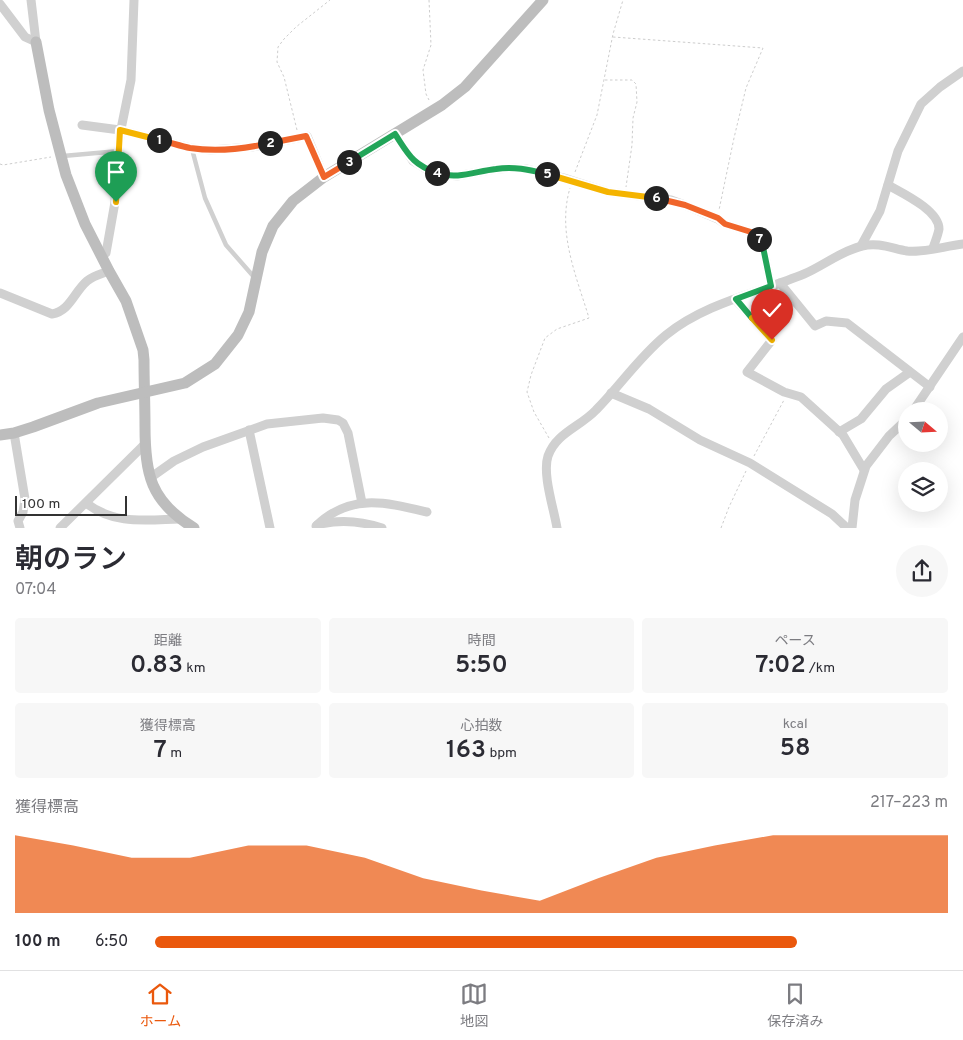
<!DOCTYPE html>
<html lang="ja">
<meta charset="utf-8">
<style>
body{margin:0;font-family:Overpass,"Noto Sans JP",sans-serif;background:#f7f7f7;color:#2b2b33;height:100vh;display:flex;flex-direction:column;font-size:19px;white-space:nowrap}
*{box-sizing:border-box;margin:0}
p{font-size:16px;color:#7c7c81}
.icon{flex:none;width:28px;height:28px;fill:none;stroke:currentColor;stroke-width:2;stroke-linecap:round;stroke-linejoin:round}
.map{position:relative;height:528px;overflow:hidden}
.details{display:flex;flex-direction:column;background:#fff;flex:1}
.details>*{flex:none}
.needle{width:32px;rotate:109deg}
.fabs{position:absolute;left:898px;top:402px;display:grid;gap:10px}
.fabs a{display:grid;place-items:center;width:50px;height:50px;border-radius:50%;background:#fff;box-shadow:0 5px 20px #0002;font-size:25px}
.scale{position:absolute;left:15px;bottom:12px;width:112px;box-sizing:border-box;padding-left:5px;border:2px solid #333;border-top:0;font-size:14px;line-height:18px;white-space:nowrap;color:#333;-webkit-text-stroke:4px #fff;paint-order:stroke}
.pin{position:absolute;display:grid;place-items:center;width:42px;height:42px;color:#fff;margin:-51px -21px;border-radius:50% 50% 50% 0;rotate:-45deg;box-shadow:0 0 5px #0007}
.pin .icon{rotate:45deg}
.km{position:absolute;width:25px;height:25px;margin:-12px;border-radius:50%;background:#222;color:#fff;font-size:14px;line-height:25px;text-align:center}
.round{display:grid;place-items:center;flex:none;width:52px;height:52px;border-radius:26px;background:#f7f7f7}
.head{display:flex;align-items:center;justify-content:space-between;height:85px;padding:0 15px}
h1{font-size:28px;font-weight:600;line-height:38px}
.metrics{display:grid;grid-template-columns:repeat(3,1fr);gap:8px;height:85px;padding:5px 15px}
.metrics div{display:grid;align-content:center;border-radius:5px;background:#f7f7f7;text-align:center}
.metrics b{font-size:25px;font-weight:600}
.metrics small{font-size:14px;font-weight:400}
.metrics p{font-size:14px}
.chart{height:140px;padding:10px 15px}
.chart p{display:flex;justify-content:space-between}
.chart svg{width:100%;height:90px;margin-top:5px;fill:#ea580c;opacity:.7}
ul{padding:0 15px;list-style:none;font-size:16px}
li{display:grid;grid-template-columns:80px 60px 1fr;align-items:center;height:38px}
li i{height:12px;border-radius:6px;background:#ea580c}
.dock{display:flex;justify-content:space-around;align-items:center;height:70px;border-top:1px solid #e1e1e2;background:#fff;font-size:14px;color:#7c7c81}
.dock a{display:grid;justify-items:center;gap:2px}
.dock .on{color:#ea580c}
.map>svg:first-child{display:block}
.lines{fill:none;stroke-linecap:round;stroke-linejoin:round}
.path{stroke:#cdcdcd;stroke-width:1;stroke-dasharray:2.5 2.5;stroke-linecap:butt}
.lane{stroke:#d0d0d0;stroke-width:4.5}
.street{stroke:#d0d0d0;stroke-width:9}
.secondary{stroke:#bdbdbd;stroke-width:11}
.split-1-casing{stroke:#fff;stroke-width:10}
.split-2-casing{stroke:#fff;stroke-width:10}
.split-3-casing{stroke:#fff;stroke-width:10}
.split-4-casing{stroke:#fff;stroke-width:10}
.split-5-casing{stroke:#fff;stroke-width:10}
.split-6-casing{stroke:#fff;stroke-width:10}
.split-7-casing{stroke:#fff;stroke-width:10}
.split-8-casing{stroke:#fff;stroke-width:10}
.split-9-casing{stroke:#fff;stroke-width:10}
.split-1{stroke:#f5b400;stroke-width:6}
.split-2{stroke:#f0652b;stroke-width:6}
.split-3{stroke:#f0652b;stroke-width:6}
.split-4{stroke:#22a559;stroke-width:6}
.split-5{stroke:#22a559;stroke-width:6}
.split-6{stroke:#f5b400;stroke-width:6}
.split-7{stroke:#f0652b;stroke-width:6}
.split-8{stroke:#22a559;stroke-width:6}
.split-9{stroke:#f5b400;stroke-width:6}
</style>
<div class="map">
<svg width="963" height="528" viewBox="0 0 963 528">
<rect width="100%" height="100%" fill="#fff"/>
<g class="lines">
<g class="path">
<polyline points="429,0 431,45 423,70 426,94 429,100"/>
<polyline points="613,37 763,48 746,88 734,138 719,210"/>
<polyline points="605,80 632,80 636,84 637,102 633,118 632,145 626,187"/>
<polyline points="297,130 284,77 277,62 278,47 284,39 296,27 330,0"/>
<polyline points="0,164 3,165 51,157"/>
<polyline points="575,172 597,115 613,34 623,0"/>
<path d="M549 438 534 412 527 392 531 375 545 338 557 329 589 318C576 275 557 232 570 188"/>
<polyline points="754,456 784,400"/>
<polyline points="721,528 729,507 746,471"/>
</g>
<g class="lane">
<polyline points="192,149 205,198 226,245 254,277"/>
<polyline points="63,156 119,151"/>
</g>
<g class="street">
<polyline points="31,0 36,42"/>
<polyline points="0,4 25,37 36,42"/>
<polyline points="82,125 120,130 191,148 211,150 252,147 307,136 324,177"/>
<polyline points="395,134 413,161 426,169 442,174 457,176 495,169 512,168 527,169 564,178 608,192 671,200 685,205 718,219 725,224 751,232 759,239 763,247 771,286"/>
<path d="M888 185C902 193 939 210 939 229 938 235 935 242 933 248"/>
<polyline points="861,246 880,211 898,151 921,104 940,87 963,71"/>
<polyline points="102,256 106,253 115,202 120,134 131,80 134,0"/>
<polyline points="780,283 815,326 826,321 847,323 930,387"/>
<path d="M0 293 52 314C70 311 74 292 87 281 93 276 101 274 109 271"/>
<polyline points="735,299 772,340 747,372 784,392 801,397 843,435 864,470"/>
<polyline points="611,393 649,409 700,440 750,463 832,514 847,528"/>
<polyline points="913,411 963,337"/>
<polyline points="249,430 270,528"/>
<polyline points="839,432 861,419 886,389 910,372"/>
<polyline points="14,433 25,499 23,512 18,521 20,528"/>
<polyline points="150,478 174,461 203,447 267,424 323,418 338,420 343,423 348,433 362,503"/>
<path d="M86 503C114 525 145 520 179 519"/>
<path d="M317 525C339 519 361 521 382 528"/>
<path d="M316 526C350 493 385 502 427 512"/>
<polyline points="60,528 145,444"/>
<path d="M557 528C554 509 542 474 548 456 556 433 580 427 596 410 620 386 639 357 666 335 705 303 758 293 804 274 823 266 841 251 862 246 878 242 891 248 907 251 924 253 945 246 963 244"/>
<polyline points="852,528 855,500 866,466 889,436 906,420"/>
</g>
<g class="secondary">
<path d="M36 42 49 110 66 175 85 224 109 271 126 301 143 350 144 360C144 382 145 404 145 426 145 474 150 501 194 528"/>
<polyline points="0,435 14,433 33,427 98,403 185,383 215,364 238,335 249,312 262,252 273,226 293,201 324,177 442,105 465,87 543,0"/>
</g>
</g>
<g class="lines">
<defs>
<polyline id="split-1" points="116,202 120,130 159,140"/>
<path id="split-2" d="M159 140C169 142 180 146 190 148 216 152 244 149 270 143"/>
<polyline id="split-3" points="270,143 306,136 324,177 349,162"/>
<path id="split-4" d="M349 162 395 134C409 155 412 164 437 173"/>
<path id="split-5" d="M437 173C458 180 476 171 496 169 514 166 530 170 547 174"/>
<polyline id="split-6" points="547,174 608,192 656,198"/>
<polyline id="split-7" points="656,198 685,205 718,218 725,224 751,232 759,239"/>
<polyline id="split-8" points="752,318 736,299 771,286 763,247 759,239"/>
<polyline id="split-9" points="752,318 772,340"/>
</defs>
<use href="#split-1" class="split-1-casing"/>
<use href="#split-2" class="split-2-casing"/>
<use href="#split-3" class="split-3-casing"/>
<use href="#split-4" class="split-4-casing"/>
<use href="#split-5" class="split-5-casing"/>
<use href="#split-6" class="split-6-casing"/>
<use href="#split-7" class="split-7-casing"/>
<use href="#split-8" class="split-8-casing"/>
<use href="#split-9" class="split-9-casing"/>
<use href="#split-1" class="split-1"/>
<use href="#split-2" class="split-2"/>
<use href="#split-3" class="split-3"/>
<use href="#split-4" class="split-4"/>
<use href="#split-5" class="split-5"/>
<use href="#split-6" class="split-6"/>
<use href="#split-7" class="split-7"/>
<use href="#split-8" class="split-8"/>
<use href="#split-9" class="split-9"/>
</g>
</svg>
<div class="fabs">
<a><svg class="needle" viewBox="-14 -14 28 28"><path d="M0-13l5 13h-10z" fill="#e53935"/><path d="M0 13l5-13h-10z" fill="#7c7c81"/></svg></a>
<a><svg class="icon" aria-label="layers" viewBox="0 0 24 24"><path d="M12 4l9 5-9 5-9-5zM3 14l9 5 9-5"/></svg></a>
</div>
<div class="scale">100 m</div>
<div class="pin" style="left:116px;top:202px;background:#1e9e55"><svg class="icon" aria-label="arrive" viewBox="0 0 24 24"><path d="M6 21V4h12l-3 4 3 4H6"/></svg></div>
<div class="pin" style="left:772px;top:340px;background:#d93025"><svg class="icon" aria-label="check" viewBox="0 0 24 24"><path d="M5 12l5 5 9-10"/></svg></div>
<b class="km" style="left:159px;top:140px">1</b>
<b class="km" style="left:270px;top:143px">2</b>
<b class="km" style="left:349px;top:162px">3</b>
<b class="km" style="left:437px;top:173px">4</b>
<b class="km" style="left:547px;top:174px">5</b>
<b class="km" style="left:656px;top:198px">6</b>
<b class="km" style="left:759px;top:239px">7</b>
</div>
<section class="details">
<div class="head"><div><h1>朝のラン</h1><p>07:04</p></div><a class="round"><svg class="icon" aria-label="share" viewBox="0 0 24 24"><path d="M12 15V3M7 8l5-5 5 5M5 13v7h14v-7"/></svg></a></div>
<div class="metrics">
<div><p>距離</p><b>0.83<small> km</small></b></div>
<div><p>時間</p><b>5:50</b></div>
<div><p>ペース</p><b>7:02<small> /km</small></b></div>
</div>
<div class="metrics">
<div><p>獲得標高</p><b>7<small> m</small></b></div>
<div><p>心拍数</p><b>163<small> bpm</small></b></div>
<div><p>kcal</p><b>58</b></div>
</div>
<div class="chart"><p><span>獲得標高</span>217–223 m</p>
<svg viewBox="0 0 160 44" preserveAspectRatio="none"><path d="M0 44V6L10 11L20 17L30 17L40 11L50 11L60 17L70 27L80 33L90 38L100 27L110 17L120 11L130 6L140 6L150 6L160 6V44z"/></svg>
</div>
<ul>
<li><b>100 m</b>6:50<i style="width:81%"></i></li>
</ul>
</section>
<nav class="dock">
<a class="on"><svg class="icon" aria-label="home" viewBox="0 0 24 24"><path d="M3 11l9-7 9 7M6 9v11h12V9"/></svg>ホーム</a>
<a><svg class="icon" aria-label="map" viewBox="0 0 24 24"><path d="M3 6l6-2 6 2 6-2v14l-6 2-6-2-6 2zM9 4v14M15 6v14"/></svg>地図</a>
<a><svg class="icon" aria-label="saved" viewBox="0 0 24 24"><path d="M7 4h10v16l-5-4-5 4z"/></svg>保存済み</a>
</nav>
